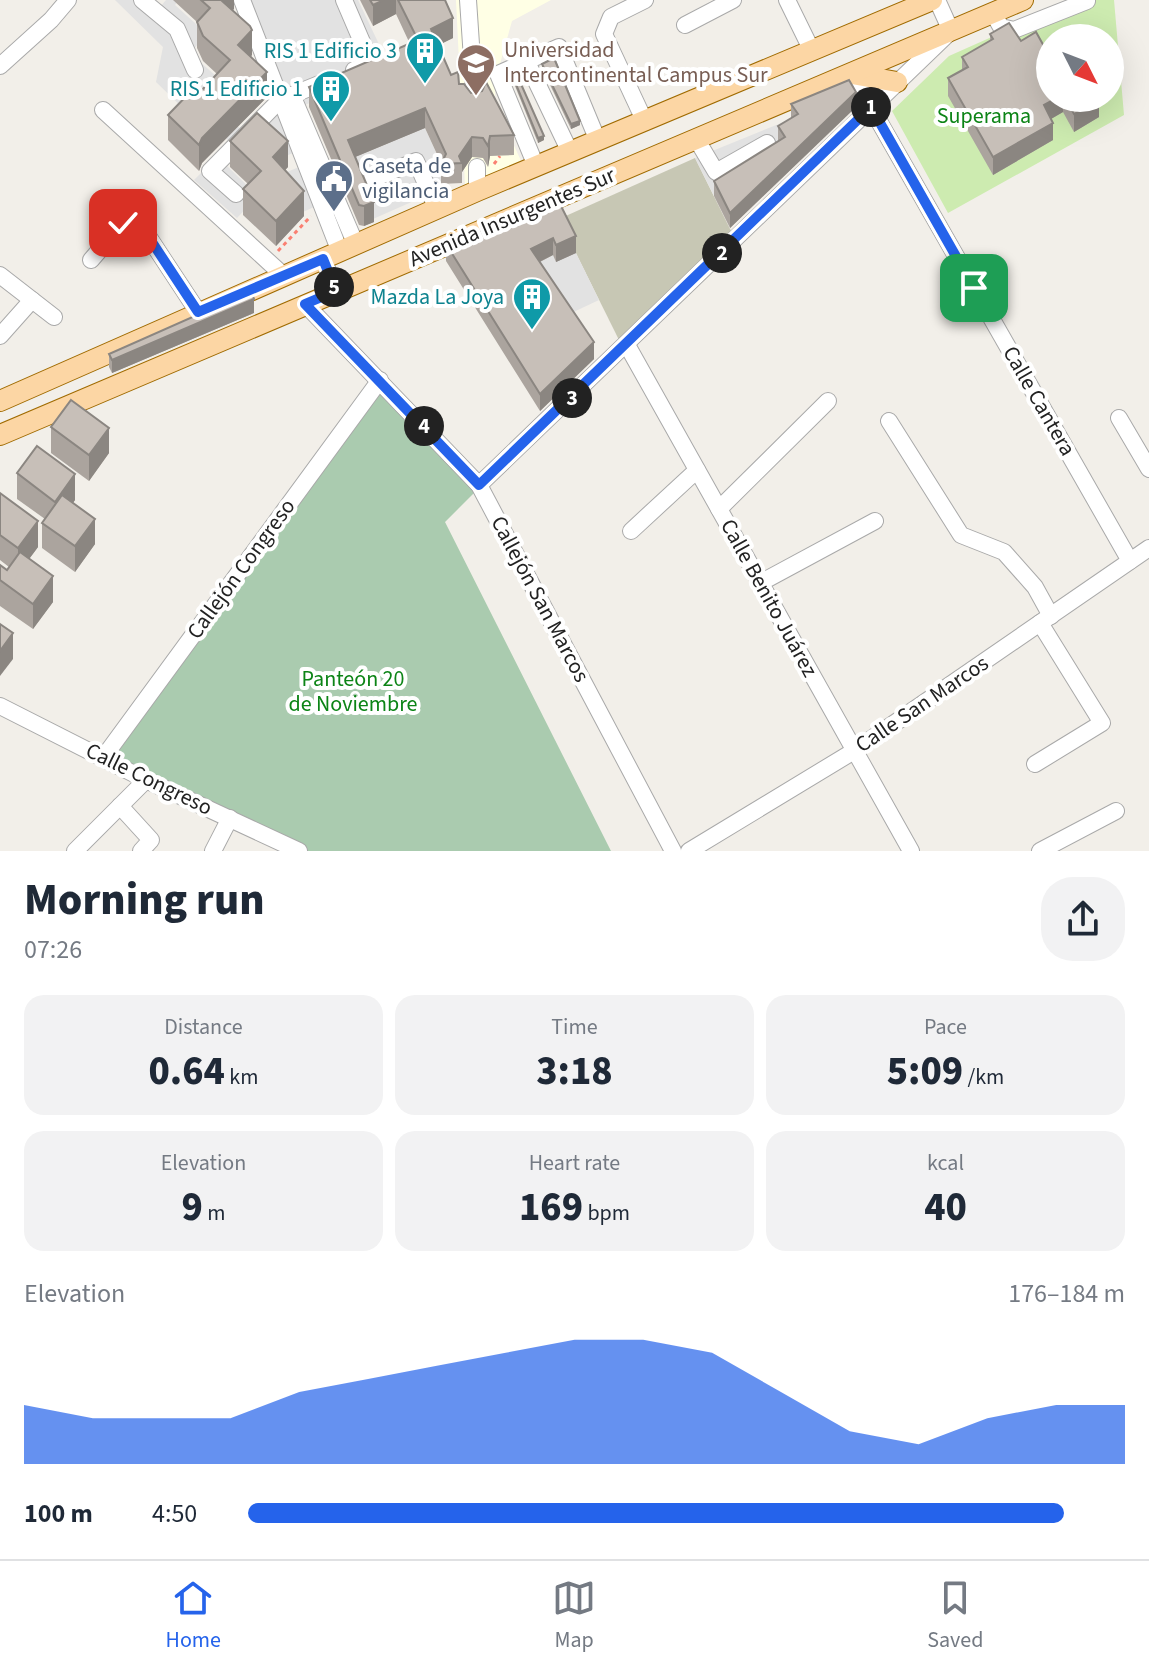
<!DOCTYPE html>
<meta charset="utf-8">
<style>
body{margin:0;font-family:"Source Sans 3",sans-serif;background:#f2f2f3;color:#1f2937;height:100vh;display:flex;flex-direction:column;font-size:30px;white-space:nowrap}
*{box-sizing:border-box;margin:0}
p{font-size:26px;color:#747a83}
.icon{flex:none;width:44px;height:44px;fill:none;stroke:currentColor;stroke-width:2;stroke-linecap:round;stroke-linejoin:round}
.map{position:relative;height:851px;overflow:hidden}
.drawer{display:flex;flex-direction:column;background:#fff;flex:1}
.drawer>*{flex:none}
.needle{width:52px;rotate:132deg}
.tools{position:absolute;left:1036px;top:24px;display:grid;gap:16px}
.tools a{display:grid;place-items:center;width:88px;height:88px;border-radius:50%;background:#fff;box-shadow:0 8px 32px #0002;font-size:40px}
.pin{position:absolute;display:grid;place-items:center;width:68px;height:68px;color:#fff;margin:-34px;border-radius:16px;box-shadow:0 4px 12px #0006}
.km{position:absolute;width:40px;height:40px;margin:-20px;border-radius:50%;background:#222;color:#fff;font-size:22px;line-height:40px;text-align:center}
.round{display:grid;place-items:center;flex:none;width:84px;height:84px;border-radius:32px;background:#f2f2f3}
.summary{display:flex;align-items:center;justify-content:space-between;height:136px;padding:0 24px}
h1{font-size:44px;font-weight:800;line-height:60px}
.stats{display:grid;grid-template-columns:repeat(3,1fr);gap:12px;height:136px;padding:8px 24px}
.stats div{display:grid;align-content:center;border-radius:20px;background:#f2f2f3;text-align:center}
.stats b{font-size:40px;font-weight:800}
.stats small{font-size:22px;font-weight:400}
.stats p{font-size:22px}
.chart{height:224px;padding:16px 24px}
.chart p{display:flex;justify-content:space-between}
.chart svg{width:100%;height:144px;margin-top:8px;fill:#2563eb;opacity:.7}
ul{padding:0 24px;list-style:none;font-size:26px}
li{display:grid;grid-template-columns:128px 96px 1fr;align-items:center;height:60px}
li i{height:20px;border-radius:10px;background:#2563eb}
.tabs{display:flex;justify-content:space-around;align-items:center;height:112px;border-top:2px solid #e0e1e3;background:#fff;font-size:22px;color:#747a83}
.tabs a{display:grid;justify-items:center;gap:4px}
.tabs .selected{color:#2563eb}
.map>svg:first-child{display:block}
.education{fill:#ffffe5}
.construction{fill:#c7c7b4}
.grass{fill:#cdebb0;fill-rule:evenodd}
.cemetery{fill:#aacbaf}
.parking{fill:#e2e2e2}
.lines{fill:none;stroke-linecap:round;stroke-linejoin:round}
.minor-casing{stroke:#a9a9a9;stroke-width:18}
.major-casing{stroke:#a06b00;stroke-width:22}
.path{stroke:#fa8072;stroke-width:3;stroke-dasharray:4 4;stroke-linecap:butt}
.minor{stroke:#fff;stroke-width:16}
.major{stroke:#fcd6a4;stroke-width:20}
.wall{fill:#aba49e}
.shaded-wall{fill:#8b8681}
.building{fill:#c7bfb8;stroke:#8b8681;stroke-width:2}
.route-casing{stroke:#fff;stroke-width:16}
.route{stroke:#2563eb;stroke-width:10}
.labels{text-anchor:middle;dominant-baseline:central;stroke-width:8;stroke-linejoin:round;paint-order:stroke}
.education-label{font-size:22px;fill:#785e54;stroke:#fff;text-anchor:start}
.culture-label{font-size:22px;fill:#0d838f;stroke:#fff;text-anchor:end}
.park-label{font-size:22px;fill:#0c8416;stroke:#fff}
.service-label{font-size:22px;fill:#4e5e75;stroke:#fff;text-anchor:start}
.street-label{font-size:22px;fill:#222;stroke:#fff}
</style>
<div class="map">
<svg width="1149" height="851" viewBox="0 0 1149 851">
<rect width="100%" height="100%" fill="#f2efe9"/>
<polygon class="education" points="456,0 551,0 512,21 498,71 494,102 522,163 465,186"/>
<polygon class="construction" points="695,158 733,235 620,342 559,219"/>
<path class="grass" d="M1075 0H1114L1124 115 948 213 892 111 949 56ZM1050 38H1110V98H1050Z"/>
<polygon class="cemetery" points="379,387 477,490 445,522 611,851 302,851 106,758"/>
<g class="parking">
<polygon points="115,0 154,0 161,6 166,0 179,0 175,5 207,34 190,53 226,85 187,112 156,82 163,47"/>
<polygon points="234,0 358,0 386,59 381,71 296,109 334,198 303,212 287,172 299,167 293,153 281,158 269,126 226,165 258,196 237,218 194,180 231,143 202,115 213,103 245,133 275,101 267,81 247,63 258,59 250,36 230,16 242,11"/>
<polygon points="791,119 785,152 714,196 695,158"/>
<polygon points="425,128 446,175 444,182 438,184 441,189 373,219 348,160"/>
<polygon points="576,253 599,300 565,316 531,266 553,255"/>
</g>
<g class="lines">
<defs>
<g id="minor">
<polyline points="142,0 177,29 195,70"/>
<polyline points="242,0 340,252"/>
<polyline points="344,0 371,63 354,70"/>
<polyline points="468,0 475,103"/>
<polyline points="645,0 611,17 604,34 645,122"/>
<polyline points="787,0 812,51"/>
<polyline points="993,13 1001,27 1014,30 1087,1"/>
<polyline points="685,25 733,0"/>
<polyline points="526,60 570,152"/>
<polyline points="0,66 51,20 68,0"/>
<polyline points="852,74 1130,561"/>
<polyline points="329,80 292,95 356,245"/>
<polyline points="103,110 284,276"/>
<polyline points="697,140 716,172 767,143"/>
<polyline points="536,166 498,74 559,47 598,141"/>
<polyline points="477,167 477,191"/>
<polyline points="371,180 416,161 437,209"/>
<polyline points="236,194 210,171 279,101"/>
<polyline points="323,259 336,291"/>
<polyline points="91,260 123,223 144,230 198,312"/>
<polyline points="0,275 54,317"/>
<polyline points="305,304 479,485 673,851"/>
<polyline points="0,336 32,300"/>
<polyline points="627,345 911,851"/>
<polyline points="1119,418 1149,469"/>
<polyline points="889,421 961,535 1004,552 1035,587 1051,616"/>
<polyline points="479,485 951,31 937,0"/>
<polyline points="719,509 828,401"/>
<polyline points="631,531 697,470"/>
<polyline points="760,583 875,521"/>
<polyline points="0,706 146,780 299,851"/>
<polyline points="103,758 380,380"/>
<polyline points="1035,764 1102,723 1040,623"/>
<polyline points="120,806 151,840 141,851"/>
<polyline points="75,851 146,780"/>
<polyline points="213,851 230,818"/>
<polyline points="689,851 854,751 1149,548"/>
<polyline points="1040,851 1116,811"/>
</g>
<g id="major">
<polyline points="852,74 897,82"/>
<polyline points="0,401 477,191 932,0"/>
<polyline points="0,435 1023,0"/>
</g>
</defs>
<use href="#minor" class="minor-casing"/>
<use href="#major" class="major-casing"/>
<g class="path">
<polyline points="494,164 500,156"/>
<polyline points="278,251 311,216"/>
</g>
<use href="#minor" class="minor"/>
<use href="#major" class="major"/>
</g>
<g class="wall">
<polygon points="173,0 234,0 234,9 232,10 252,55 251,56 267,97 202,163 199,171 168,140 168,115 201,91 217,74 203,61 197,48 197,22"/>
<polygon points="360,0 445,0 453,38 438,45 451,75 459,84 471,93 514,135 514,155 490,156 488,167 483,158 472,157 462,172 462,183 441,184 441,163 425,128 355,157 374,222 364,226 359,225 309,107 309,87 410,44 396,14 373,26"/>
<polygon points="990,34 1050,98 1098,98 1099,117 1074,132 1063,112 1051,119 1053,140 993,175 948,96 948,78 962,71 962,57 990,41"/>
<polygon points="542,64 580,125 571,129 542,68"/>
<polygon points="513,77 544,140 538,143 513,81"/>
<polygon points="791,104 856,107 730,228 714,196 714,181 778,141 778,126 791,118"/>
<polygon points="230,141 288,167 285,170 304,216 276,246 243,215 243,189 248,184 230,167"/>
<polygon points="559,202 576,253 556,262 553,255 540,262 594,359 540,411 446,261 446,244"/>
<polygon points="254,313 112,373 109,367 109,354"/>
<polygon points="51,427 109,453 89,481 51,453"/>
<polygon points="17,473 75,500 73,503 95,544 75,572 42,548 42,523 45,519 17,499"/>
<polygon points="0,493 38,547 29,559 53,602 33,629 0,606 0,565 7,570 9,567 0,560"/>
</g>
<g class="shaded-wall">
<polygon points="220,0 234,0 234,9 220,24"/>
<polygon points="384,0 396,0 396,14 373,26 373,5"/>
<polygon points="453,18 453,38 431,49 431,29"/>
<polygon points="252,30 252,55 238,70 238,45"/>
<polygon points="267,72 267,97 202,163 199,171 199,145 202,138"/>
<polygon points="856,92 856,107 730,228 730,213"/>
<polygon points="1057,98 1063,98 1063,112 1044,123 1044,105"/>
<polygon points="1099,100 1099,117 1074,132 1074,114"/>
<polygon points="425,108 425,128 348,160 348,140"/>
<polygon points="580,121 580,125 571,129 571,124"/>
<polygon points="1053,123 1053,140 993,175 993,157"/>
<polygon points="490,136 490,156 488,167 488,146"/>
<polygon points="544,136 544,140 538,143 538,138"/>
<polygon points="472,137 472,157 462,172 462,163 459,156"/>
<polygon points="288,141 288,167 273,183 273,157"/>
<polygon points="304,191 304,216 276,246 276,221"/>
<polygon points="374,202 374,222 364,226 364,206"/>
<polygon points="576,236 576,253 556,262 556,245"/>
<polygon points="553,238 553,255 531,266 531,249"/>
<polygon points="254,299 254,313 112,373 112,360"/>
<polygon points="594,342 594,359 540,411 540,394"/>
<polygon points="109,428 109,453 89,481 89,455"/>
<polygon points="75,474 75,500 55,527 55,502"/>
<polygon points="95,519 95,544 75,572 75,546"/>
<polygon points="38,521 38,547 18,574 18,548"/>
<polygon points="53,576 53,602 33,629 33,604"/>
<polygon points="13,633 13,659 0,676 0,651"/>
</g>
<g class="building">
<polygon points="201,0 221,0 250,26 252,30 238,45 267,72 202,138 199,145 168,115 196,86 201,91 230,60 203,36 197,22 210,8"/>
<polygon points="370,0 384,0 373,5"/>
<polygon points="398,0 445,0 453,18 431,29 451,75 458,72 459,84 464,84 471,93 482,91 486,82 514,135 490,136 488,146 483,138 472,137 459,156 462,163 441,164 446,154 425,108 348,140 374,202 364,206 359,205 309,87 418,40"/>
<polygon points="1009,23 1021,41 1036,32 1050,57 1050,98 1057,98 1044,105 1053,123 993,157 948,78 968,67 962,57 993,39 990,34"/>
<polygon points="554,58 580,121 571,124 542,64"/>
<polygon points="517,75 544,136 538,138 513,77"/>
<polygon points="849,80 856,92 730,213 714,181 785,137 778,126 798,114 791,104"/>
<polygon points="1065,98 1098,98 1099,100 1074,114"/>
<polygon points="257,113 288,141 273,157 304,191 276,221 243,189 261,171 230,141"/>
<polygon points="559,202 576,236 556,245 553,238 531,249 594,342 540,394 446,244"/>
<polygon points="251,291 254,299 112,360 109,354"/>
<polygon points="71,400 109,428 89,455 51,427"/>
<polygon points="37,446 75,474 55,502 17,473"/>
<polygon points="0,493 38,521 18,548 0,535"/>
<polygon points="62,495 95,519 75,546 42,523"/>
<polygon points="20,552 53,576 33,604 0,580 0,565 7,570"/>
<polygon points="0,624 13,633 0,651"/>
</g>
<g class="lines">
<defs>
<polyline id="route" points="123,223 144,230 198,312 323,259 336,291 305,304 479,485 871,107 974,288"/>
</defs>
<use href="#route" class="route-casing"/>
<use href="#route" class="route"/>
</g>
<defs>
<symbol id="building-pin" viewBox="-11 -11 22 30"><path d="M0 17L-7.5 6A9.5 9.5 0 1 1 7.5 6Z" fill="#0f9aa8" stroke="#fff"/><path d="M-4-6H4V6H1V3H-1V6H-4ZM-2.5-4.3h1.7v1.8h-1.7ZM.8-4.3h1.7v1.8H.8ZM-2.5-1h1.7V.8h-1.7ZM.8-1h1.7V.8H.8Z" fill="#fff"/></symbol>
<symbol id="university-pin" viewBox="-11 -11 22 30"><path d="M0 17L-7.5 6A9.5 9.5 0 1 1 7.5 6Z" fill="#8d6e63" stroke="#fff"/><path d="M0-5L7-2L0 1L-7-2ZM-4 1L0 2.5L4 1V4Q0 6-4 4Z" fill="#fff"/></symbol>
<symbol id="civic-pin" viewBox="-11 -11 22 30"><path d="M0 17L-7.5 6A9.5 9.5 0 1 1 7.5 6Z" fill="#5c6f8a" stroke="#fff"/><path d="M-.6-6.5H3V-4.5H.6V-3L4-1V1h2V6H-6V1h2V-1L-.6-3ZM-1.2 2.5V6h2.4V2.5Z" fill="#fff"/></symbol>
</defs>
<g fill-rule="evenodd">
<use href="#building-pin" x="403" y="29" width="44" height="60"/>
<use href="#university-pin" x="454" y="41" width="44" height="60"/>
<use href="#building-pin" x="309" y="67" width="44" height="60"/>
<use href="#civic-pin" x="312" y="157" width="44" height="60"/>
<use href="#building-pin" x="510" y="275" width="44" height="60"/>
</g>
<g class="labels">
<g class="education-label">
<text x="504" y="50">Universidad<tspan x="504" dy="25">Intercontinental Campus Sur</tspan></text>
</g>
<g class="culture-label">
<text x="397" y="51">RIS 1 Edificio 3</text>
<text x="303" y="89">RIS 1 Edificio 1</text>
<text x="504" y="297">Mazda La Joya</text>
</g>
<g class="park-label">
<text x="984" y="116">Superama</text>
<text x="353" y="679">Panteón 20<tspan x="353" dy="25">de Noviembre</tspan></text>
</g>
<g class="service-label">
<text x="362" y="166">Caseta de<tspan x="362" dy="25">vigilancia</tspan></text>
</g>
<g class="street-label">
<text transform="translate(512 217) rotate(-23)">Avenida Insurgentes Sur</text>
<text transform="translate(1039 401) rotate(60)">Calle Cantera</text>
<text transform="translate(241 569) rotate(-54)">Callejón Congreso</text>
<text transform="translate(769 598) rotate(61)">Calle Benito Juárez</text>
<text transform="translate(540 599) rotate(62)">Callejón San Marcos</text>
<text transform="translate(922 704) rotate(-34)">Calle San Marcos</text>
<text transform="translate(149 779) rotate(26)">Calle Congreso</text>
</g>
</g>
</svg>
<div class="tools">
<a><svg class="needle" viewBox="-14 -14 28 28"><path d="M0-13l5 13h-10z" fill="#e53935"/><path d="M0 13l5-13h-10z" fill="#747a83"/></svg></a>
</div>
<div class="pin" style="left:974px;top:288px;background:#1e9e55"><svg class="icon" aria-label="arrive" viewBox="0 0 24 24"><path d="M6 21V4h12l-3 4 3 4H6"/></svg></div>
<div class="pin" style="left:123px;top:223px;background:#d93025"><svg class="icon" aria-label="check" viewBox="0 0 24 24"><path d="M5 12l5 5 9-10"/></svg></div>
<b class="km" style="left:871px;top:107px">1</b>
<b class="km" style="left:722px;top:253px">2</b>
<b class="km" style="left:572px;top:398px">3</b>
<b class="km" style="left:424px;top:426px">4</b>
<b class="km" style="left:334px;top:287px">5</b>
</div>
<section class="drawer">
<div class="summary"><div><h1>Morning run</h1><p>07:26</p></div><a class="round"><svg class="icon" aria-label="share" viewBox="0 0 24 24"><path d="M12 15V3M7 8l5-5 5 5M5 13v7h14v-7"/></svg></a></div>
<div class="stats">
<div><p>Distance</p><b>0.64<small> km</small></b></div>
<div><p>Time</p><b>3:18</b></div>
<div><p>Pace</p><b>5:09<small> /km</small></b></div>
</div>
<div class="stats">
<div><p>Elevation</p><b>9<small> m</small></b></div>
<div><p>Heart rate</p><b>169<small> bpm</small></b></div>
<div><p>kcal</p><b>40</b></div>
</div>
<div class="chart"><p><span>Elevation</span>176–184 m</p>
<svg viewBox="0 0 160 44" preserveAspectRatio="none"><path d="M0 44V26L10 30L20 30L30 30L40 22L50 18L60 14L70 10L80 6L90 6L100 10L110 22L120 34L130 38L140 30L150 26L160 26V44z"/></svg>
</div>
<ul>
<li><b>100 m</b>4:50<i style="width:93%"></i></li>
</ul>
</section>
<nav class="tabs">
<a class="selected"><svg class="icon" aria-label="home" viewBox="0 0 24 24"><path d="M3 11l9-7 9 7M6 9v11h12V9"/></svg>Home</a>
<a><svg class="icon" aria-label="map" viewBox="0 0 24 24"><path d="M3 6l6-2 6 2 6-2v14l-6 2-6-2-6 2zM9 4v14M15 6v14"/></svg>Map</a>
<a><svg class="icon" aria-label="saved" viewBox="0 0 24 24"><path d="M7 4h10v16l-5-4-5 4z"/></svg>Saved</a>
</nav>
